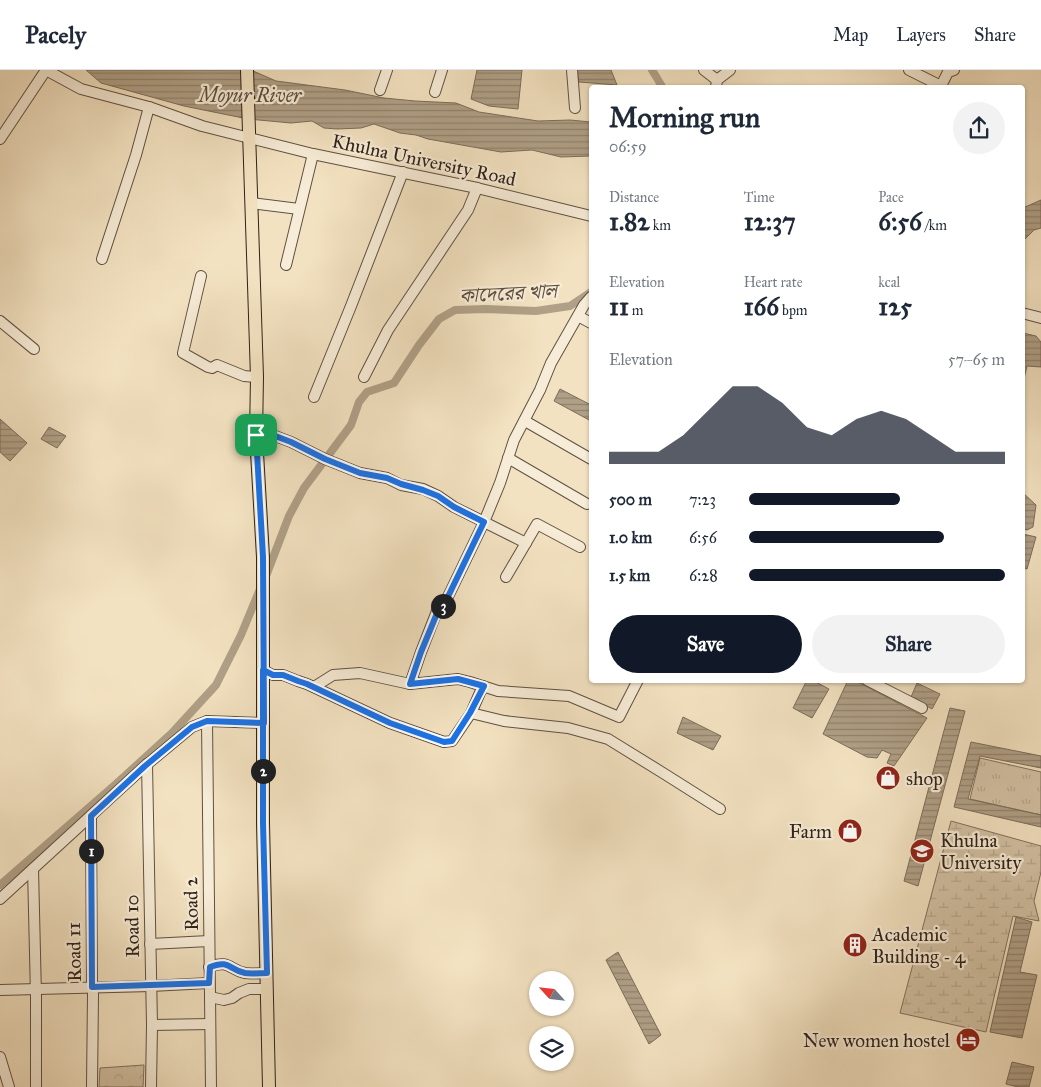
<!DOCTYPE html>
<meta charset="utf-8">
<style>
body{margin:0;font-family:"IM FELL Great Primer","Noto Serif Bengali",serif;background:#f2f2f3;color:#1f2937;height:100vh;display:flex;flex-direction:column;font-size:19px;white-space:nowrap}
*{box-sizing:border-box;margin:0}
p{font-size:16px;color:#747a83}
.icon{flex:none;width:28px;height:28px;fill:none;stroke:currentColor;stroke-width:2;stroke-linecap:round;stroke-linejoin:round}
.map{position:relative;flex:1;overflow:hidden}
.sheet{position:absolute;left:589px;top:15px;width:436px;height:598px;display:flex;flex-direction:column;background:#fff;border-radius:5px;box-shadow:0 1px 4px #0004}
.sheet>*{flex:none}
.needle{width:32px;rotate:297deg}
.fabs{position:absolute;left:529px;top:901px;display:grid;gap:10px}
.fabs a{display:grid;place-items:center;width:45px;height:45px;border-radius:50%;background:#fff;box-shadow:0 1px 4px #0004;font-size:25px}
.pin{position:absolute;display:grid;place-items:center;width:42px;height:42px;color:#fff;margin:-21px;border-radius:10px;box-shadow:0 2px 8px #0006}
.km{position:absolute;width:25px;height:25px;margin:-12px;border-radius:50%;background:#222;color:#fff;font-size:14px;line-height:25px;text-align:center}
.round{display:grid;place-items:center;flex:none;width:52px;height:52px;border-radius:26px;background:#f2f2f3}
.summary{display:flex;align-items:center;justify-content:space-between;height:85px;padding:0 20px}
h1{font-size:28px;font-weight:800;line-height:38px}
.stats{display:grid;grid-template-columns:repeat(3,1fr);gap:8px;height:85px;padding:5px 20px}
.stats div{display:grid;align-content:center}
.stats b{font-size:25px;font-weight:800}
.stats small{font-size:14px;font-weight:400}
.stats p{font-size:14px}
.chart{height:140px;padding:10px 20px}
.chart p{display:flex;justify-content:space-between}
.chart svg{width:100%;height:90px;margin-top:5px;fill:#111827;opacity:.7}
.action{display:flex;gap:10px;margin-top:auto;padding:10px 20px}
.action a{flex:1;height:58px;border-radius:30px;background:#111827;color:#fff;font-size:20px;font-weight:800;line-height:58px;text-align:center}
.action a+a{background:#f2f2f3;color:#1f2937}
ul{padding:0 20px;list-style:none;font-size:16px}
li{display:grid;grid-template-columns:80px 60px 1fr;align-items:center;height:38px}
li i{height:12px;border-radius:6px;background:#111827}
header{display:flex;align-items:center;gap:30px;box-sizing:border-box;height:70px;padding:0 25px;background:#fff;border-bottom:1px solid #e0e1e3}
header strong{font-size:24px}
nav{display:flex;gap:28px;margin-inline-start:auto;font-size:18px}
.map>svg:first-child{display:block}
.grass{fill:url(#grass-tufts);stroke:#80715e}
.forest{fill:url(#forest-crowns);stroke:#80715e}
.wetland{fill:url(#wetland-marsh);stroke:#80715e}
.water{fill:url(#water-rules);stroke:#7c6d5a}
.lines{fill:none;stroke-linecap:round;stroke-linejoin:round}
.canal{stroke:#b0a087;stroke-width:8}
.minor-casing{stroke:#5f5142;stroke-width:12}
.major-casing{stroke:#2e2117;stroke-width:14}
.minor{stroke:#f7ecd7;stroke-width:10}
.major{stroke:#f3e2c1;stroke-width:12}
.route-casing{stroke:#fff;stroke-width:10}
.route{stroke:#1a73e8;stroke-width:6}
.labels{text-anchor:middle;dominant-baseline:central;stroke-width:4.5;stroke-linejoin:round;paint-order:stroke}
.street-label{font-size:19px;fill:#2e2117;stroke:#f7ecd7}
.poi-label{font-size:19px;fill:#2e2117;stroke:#f7ecd7;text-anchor:start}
.water-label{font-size:20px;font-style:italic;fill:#5c4d3e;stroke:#f7ecd7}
</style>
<header>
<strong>Pacely</strong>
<nav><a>Map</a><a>Layers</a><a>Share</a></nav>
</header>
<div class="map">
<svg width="1041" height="1017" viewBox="0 0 1041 1017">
<defs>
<pattern id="grass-tufts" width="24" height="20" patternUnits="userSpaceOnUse" patternTransform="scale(1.25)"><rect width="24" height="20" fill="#d2c1a4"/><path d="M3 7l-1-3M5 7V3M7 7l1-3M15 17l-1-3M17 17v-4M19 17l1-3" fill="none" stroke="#b5a68c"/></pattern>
<pattern id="forest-crowns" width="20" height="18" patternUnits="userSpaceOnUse" patternTransform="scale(1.25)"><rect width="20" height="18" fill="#d2c1a4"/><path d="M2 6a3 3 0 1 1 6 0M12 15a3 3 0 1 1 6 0" fill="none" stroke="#b5a68c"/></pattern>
<pattern id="wetland-marsh" width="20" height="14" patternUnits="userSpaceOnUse" patternTransform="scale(1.25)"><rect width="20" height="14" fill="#d2c1a4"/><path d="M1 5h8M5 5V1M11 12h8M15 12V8" fill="none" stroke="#b5a68c"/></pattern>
<pattern id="water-rules" width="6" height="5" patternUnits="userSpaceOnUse" patternTransform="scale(1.25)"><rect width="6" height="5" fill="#b0a087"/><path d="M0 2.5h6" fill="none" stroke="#90826d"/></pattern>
</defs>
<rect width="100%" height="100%" fill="#f3e2c1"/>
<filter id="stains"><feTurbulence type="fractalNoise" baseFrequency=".004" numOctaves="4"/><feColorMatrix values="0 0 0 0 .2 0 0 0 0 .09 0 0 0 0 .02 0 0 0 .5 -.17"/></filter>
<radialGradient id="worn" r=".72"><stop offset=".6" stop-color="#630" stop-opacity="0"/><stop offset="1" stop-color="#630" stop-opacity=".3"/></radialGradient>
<polygon class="grass" points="980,688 1041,702 1041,745 970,729"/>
<polygon class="forest" points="144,995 143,1017 99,1017 100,998"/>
<polygon class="wetland" points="951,751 1041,776 1041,802 1034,831 1039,851 1013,846 986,962 900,943"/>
<g class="water">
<polygon points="86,0 251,0 276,11 345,20 384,28 415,31 456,33 479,42 538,51 570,50 591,52 591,86 561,87 532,80 501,82 428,69 416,65 400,63 374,54 361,58 337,59 324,58 312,51 291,53 248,49 184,36 101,13"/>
<polygon points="477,0 522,0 518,39 489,36 471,29"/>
<polygon points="577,0 611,0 617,15 579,12"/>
<polygon points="1041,130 1041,158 1034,160 1023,171 1023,138"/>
<polygon points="1023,263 1036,266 1041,272 1041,297 1027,296 1023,312"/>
<polygon points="560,319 591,335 591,351 554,331"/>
<polygon points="0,349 27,373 10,391 0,382"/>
<polygon points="49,357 66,366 57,378 41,369"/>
<polygon points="1022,422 1036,435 1033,457 1027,460 1023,459"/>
<polygon points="1023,464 1036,467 1027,499 1023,498"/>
<polygon points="807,610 812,610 829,619 812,648 793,638"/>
<polygon points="848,610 854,610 927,648 894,696 887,693 891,684 882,680 877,688 867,687 823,664"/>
<polygon points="917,613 940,624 932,639 911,627"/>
<polygon points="950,638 965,641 918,816 904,811"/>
<polygon points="683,647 721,666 713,680 677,663"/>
<polygon points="971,672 1041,686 1041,698 980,686 968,729 1041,745 1041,757 954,737"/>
<polygon points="1016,847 1032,852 1020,902 1037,905 1022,968 990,962"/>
<polygon points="618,882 661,965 649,974 606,890"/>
<polygon points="1012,992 1034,997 1029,1017 1018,1017 1006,1014"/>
</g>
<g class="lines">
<g class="canal">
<polyline points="652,0 663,18"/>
<polyline points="266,506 289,446 304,418 351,355 359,332 367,322 394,313 419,275 439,249 455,240 486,239 536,241 570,236 591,222"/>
<polyline points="0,815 116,714 172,663 216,615 241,565 260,519"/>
</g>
<defs>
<g id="minor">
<polyline points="46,0 81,19 149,37 202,56 313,84 477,118 591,146"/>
<polyline points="572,0 575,38"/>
<polyline points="704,0 717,10"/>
<polyline points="909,0 941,16"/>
<polyline points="715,18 716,17 717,10 730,0"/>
<polyline points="940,18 948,2 954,0"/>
<polyline points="380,20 387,0"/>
<polyline points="435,22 442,0"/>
<polyline points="0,69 46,0"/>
<polyline points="251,133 299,139"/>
<polyline points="102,189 136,85 149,37"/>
<polyline points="286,195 313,84"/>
<polyline points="201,206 183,283 208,297 212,298 217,295 244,306 257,307"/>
<polyline points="1022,243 1041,248"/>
<polyline points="578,246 591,253"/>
<polyline points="0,251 34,279"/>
<polyline points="364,307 388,260 468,140 477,118"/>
<polyline points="314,327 351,236 403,102"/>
<polyline points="525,351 591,389"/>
<polyline points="256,365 270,364 291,372 325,389 360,403 387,408 401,415 423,419 438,426 454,437 526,473"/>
<polyline points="508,388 587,434"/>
<polyline points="506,507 537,454 580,477"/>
<polyline points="263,600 273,605 283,605 298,611 307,614 390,653 444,672 452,671 471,643 504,651 568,658 608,669 663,703 720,739"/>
<polyline points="867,610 922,638"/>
<polyline points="410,614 421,582 439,536 443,537 484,452 500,413 514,370 540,320 551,293 584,235 591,227"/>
<polyline points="314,617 333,605 360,603 410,614 458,609 470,612 498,621 569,626 619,647 638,610"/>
<polyline points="471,643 483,616"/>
<polyline points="207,651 211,1017"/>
<polyline points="147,694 152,955 151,1017"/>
<polyline points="91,746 92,917 93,923 92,1017"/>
<polyline points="33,799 36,926 36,1017"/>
<polyline points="0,829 145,696 192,657 207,651 263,653"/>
<polyline points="150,874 209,871"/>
<path d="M209 897C230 889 229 900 245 903 252 904 260 903 267 903"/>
<polyline points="0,920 151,916 209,913"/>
<polyline points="210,927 224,930 232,928 239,923 249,919 267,919"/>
<polyline points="152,955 210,954"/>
<polyline points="0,987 9,1017"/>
</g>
<polyline id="major" points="247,0 257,307 256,365 263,487 263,753 269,1017"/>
</defs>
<use href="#minor" class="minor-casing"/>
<use href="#major" class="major-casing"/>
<use href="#minor" class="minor"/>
<use href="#major" class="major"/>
</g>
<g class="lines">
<defs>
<path id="route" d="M256 365 263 487 264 653 207 651 192 657 145 696 91 746 92 917 209 913 210 897C230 889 229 900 245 903 252 904 260 903 267 903L263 753V600L273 605H283L298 611 307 614 390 653 444 672 452 671 470 643 484 616 458 609 410 614 421 582 440 536 443 537 484 452 454 437 438 426 423 420 401 414 387 408 360 403 325 389 291 372 270 364 256 365"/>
</defs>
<use href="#route" class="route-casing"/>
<use href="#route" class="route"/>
</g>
<defs>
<symbol id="shop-disc" viewBox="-11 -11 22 22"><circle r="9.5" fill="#8f2418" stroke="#f7ecd7"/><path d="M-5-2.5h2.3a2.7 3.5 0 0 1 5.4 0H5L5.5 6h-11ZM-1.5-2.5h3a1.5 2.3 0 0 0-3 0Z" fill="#fff"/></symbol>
<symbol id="university-disc" viewBox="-11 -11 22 22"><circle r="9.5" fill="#8f2418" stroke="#f7ecd7"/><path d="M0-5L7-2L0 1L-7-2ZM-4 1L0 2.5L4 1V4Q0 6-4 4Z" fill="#fff"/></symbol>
<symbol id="building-disc" viewBox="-11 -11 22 22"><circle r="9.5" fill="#8f2418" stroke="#f7ecd7"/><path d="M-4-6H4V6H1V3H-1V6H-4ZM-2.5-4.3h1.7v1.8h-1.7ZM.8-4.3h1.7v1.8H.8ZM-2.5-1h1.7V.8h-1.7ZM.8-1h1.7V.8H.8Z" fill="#fff"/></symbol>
<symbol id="hotel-disc" viewBox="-11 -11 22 22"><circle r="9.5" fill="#8f2418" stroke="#f7ecd7"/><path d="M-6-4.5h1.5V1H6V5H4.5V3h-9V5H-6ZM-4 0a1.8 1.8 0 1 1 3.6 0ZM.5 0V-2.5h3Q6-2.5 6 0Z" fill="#fff"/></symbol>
</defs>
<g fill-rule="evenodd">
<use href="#shop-disc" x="874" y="694" width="28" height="28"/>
<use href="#shop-disc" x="836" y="747" width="28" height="28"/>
<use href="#university-disc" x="908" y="767" width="28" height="28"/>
<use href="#building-disc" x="841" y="861" width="28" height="28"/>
<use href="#hotel-disc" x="954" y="956" width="28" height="28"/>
</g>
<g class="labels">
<g class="street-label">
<text transform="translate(424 90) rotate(12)">Khulna University Road</text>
<text transform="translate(191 834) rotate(-91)">Road 2</text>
<text transform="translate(132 856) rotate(-91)">Road 10</text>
<text transform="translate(74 882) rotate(-91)">Road 11</text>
</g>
<g class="poi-label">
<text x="906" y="708">shop</text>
<text x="832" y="761" text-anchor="end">Farm</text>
<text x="940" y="770">Khulna<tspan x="940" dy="22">University</tspan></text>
<text x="872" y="864">Academic<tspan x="872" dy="22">Building - 4</tspan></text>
<text x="950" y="970" text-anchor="end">New women hostel</text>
</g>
<g class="water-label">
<text x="250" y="25">Moyur River</text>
<text transform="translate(508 223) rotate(-3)">কাদেরের খাল</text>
</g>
</g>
<rect width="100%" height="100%" filter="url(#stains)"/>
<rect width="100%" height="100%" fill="url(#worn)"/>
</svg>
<div class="fabs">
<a><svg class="needle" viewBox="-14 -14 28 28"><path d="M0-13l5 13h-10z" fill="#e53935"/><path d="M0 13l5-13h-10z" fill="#747a83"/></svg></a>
<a><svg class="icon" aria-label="layers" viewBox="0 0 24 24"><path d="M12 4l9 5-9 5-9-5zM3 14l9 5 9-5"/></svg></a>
</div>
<div class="pin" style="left:256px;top:365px;background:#1e9e55"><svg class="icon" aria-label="arrive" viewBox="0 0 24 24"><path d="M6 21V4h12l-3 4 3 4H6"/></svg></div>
<b class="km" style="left:91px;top:781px">1</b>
<b class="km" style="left:263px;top:701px">2</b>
<b class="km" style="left:443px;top:536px">3</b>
<section class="sheet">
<div class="summary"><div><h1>Morning run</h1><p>06:59</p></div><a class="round"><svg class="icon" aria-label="share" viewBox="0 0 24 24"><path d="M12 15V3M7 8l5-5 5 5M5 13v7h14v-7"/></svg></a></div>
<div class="stats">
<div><p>Distance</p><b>1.82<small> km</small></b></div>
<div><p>Time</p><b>12:37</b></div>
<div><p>Pace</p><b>6:56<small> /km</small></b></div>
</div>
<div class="stats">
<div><p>Elevation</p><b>11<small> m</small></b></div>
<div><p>Heart rate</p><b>166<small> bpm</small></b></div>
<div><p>kcal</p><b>125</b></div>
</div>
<div class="chart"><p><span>Elevation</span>57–65 m</p>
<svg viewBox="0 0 160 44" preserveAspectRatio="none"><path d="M0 44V38L10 38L20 38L30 30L40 18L50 6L60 6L70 14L80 26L90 30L100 22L110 18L120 22L130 30L140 38L150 38L160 38V44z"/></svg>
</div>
<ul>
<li><b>500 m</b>7:23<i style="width:59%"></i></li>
<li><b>1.0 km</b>6:56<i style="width:76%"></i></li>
<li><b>1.5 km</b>6:28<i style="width:100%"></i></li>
</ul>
<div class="action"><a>Save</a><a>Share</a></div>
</section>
</div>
